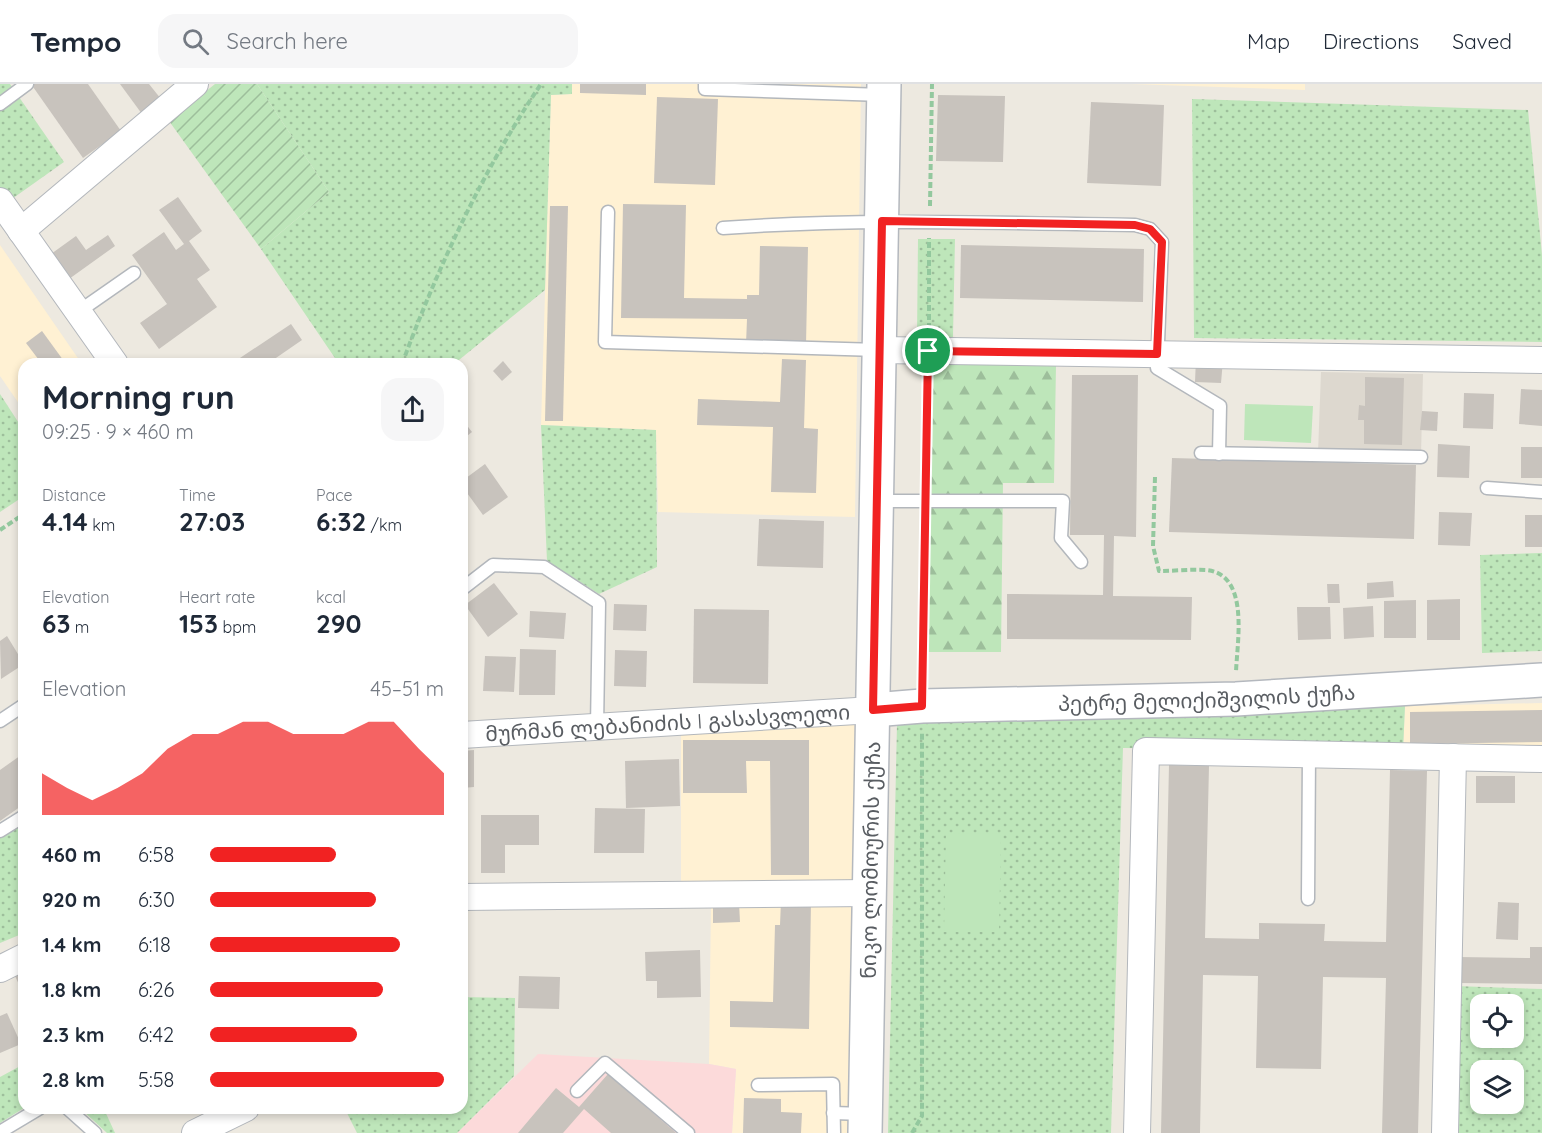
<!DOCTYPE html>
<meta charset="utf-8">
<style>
body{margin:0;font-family:Quicksand,"Noto Sans Georgian",sans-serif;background:#f6f6f7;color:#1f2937;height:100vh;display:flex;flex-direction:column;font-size:22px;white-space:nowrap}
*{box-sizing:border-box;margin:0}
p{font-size:20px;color:#747a83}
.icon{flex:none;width:33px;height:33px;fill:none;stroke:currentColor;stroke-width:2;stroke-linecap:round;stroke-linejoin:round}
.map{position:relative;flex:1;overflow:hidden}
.sheet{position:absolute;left:18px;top:274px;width:450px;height:756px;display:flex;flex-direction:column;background:#fff;border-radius:18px;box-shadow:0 3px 9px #0003}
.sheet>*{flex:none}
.tools{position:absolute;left:1470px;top:910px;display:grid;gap:12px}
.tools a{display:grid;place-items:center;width:54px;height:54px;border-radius:12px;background:#fff;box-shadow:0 3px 9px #0003;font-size:30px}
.pin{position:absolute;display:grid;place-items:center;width:51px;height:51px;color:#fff;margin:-26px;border:3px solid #fff;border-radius:50%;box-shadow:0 2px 6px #0007}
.round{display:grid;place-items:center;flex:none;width:63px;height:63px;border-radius:18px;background:#f6f6f7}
.head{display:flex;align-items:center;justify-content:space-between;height:102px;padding:0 24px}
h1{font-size:33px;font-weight:700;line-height:45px}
.stats{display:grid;grid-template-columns:repeat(3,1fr);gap:9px;height:102px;padding:6px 24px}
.stats div{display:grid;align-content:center}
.stats b{font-size:26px;font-weight:700}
.stats small{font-size:16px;font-weight:400}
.stats p{font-size:16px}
.chart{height:168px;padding:12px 24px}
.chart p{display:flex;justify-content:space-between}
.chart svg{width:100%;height:108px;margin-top:6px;fill:#f12222;opacity:.7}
ul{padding:0 24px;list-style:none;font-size:20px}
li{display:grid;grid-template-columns:96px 72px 1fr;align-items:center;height:45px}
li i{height:15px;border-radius:8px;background:#f12222}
header{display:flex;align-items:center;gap:36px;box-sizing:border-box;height:84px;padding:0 30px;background:#fff;border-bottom:2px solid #e0e1e3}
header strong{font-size:28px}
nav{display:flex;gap:33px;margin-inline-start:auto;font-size:21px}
.search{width:420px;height:54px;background:#f6f6f7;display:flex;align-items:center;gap:15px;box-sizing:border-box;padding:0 21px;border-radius:18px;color:#747a83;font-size:22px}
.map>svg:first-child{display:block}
.commercial{fill:#fff1d3}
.education{fill:#ddd8cf}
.medical{fill:#fcdada}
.grass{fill:url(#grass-dots);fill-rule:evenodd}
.forest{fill:url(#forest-firs)}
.garden{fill:url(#garden-furrows)}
.pitch{fill:#bee6ba}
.building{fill:#c8c3bd}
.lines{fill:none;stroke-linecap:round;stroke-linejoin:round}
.lane-casing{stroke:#b3b7bc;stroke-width:15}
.street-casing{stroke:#b3b7bc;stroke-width:28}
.secondary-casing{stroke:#b4b8be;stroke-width:36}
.path{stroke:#93c89e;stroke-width:4;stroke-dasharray:6 3;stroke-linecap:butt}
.lane{stroke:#fff;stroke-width:12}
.street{stroke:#fff;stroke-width:26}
.secondary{stroke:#fff;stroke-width:33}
.route-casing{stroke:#fff;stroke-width:12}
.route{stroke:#f12222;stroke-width:8}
.labels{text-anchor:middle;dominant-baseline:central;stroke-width:4.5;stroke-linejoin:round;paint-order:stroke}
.street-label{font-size:21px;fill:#595d62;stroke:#fff}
</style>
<header>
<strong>Tempo</strong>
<div class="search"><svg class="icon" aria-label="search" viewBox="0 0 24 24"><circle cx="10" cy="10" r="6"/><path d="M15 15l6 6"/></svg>Search here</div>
<nav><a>Map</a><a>Directions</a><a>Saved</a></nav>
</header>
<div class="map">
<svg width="1542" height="1049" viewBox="0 0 1542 1049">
<defs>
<pattern id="grass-dots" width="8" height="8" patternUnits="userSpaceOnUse" patternTransform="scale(1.5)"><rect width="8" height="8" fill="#bee6ba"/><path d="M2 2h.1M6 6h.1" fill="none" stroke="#9dbe9b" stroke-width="1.8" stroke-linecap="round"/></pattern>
<pattern id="forest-firs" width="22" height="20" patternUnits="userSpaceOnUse" patternTransform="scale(1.5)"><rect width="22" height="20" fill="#bee6ba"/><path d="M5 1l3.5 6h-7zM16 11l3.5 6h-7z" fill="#9dbe9b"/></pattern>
<pattern id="garden-furrows" width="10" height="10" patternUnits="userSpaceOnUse" patternTransform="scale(1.5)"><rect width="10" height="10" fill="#bee6ba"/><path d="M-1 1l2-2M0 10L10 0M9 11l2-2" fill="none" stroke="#9dbe9b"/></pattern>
</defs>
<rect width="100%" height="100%" fill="#ede9e0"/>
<g class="commercial">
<polygon points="572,0 861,0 855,433 658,428 656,346 541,341 551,11 571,10"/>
<polygon points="1130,0 1305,0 1305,6"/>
<polygon points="0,161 82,280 24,280 24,327 0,292"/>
<polygon points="1542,619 1542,672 1403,667 1405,622"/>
<polygon points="855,640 853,797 681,798 681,649"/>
<polygon points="852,814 849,1049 732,1049 736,985 709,980 711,818"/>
</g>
<polygon class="education" points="1321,288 1423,290 1421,371 1318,369"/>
<polygon class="medical" points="538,970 709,980 736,985 732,1049 457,1049"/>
<g class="grass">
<polygon points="0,0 10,0 64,78 9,117 0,105"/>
<polygon points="257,0 572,0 572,10 551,11 545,206 454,280 339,280 261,165 329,108"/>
<polygon points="1192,15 1528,26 1542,171 1542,258 1194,254"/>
<polygon points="918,155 955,155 953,253 917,253"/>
<polygon points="0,310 24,347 24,412 0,428"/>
<polygon points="541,341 656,346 657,483 599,510 547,477"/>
<polygon points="1542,469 1542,567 1482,569 1480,471"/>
<polygon points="1405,622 1403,667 1123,664 1111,1049 888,1049 897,640"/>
<polygon points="24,736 24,849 0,859 0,752"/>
<path d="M1455 902 1542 905V1049H1451ZM1480 921H1514V954H1480ZM1480 987H1514V1020H1480Z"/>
<polygon points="462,913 515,914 514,992 457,1049 357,1049 345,1025 462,1024"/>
<polygon points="24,980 24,1024 0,1039 0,993"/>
<polygon points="81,1025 104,1025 115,1049 107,1049"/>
</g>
<polygon class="forest" points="924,280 1056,281 1054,399 1003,399 1001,568 920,568"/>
<polygon class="garden" points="215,0 257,0 329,108 261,165 169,37"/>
<g class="pitch">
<polygon points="1245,320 1313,322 1311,359 1244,356"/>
<polygon points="946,749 1001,750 999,848 944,848"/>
</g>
<g class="building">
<polygon points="31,0 88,0 121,47 83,74"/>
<polygon points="120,0 149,0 161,15 142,30"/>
<polygon points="580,0 646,0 646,11 580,9"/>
<polygon points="938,11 1005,12 1003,78 936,77"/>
<polygon points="657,13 718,15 715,101 654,99"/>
<polygon points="1091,18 1164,21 1161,102 1087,99"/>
<polygon points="178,113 202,147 189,157 210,186 197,195 217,223 159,265 140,239 167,220 132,171 164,148 176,166 184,160 159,126"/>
<polygon points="623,120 686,121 684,214 747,215 747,211 759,211 760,162 808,163 806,261 746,260 747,235 621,234"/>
<polygon points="550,122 568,122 563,337 545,337"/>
<polygon points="108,151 115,162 69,195 51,170 76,152 86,166"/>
<polygon points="961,161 1144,165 1143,218 960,214"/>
<polygon points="291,240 302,256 273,276 275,280 231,280"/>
<polygon points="42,247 66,280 42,280 26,259"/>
<polygon points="1196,274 1223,276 1221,299 1195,298"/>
<polygon points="782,275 806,276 804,344 818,345 816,409 771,408 773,343 697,341 698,315 780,318"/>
<polygon points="503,277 512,288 502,297 493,287"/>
<polygon points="1072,291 1138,291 1136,453 1114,452 1113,512 1192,513 1191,556 1007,555 1007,510 1103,511 1104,451 1070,451"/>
<polygon points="1365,293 1404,294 1402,361 1364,360 1364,336 1358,336 1359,321 1365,322"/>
<polygon points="1521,305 1542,306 1542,342 1519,340"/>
<polygon points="1464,309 1494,310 1493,345 1463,344"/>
<polygon points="1422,327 1438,328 1437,347 1420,346"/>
<polygon points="462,335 472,348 462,356"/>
<polygon points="1438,360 1470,362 1469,394 1437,393"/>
<rect x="1521" y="363" width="21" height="31"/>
<polygon points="1172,374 1416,381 1414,455 1169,448"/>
<polygon points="485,380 508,413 483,431 462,402 462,397"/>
<polygon points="1439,428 1472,429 1470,462 1438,461"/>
<rect x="1525" y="431" width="17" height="32"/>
<polygon points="759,435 824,437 823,484 757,482"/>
<polygon points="1393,497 1394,513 1367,515 1367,499"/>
<polygon points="494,499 518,530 488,553 465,521"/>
<polygon points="1327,500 1339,500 1340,519 1328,519"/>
<polygon points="1460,515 1460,556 1427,556 1427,516"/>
<polygon points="1416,516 1416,554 1384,554 1384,517"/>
<polygon points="614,520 647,521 646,547 613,546"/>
<polygon points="1373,522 1374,553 1344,555 1343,524"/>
<polygon points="1297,523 1330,523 1331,555 1298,556"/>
<polygon points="694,525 769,526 768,600 693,599"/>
<polygon points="530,527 566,529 564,555 529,553"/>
<polygon points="7,552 24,580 1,595 0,557"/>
<polygon points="520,565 556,566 555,611 519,611"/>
<polygon points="615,566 647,567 646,603 614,602"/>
<polygon points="485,572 516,573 514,608 483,607"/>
<polygon points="1542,626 1542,658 1410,660 1410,628"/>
<polygon points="683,656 809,656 809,791 771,791 770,677 746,677 747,709 683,709"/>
<polygon points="474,666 474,703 462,704 462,667"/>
<polygon points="24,669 24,720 0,737 0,686"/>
<polygon points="679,675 680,722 626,724 625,677"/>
<polygon points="1169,681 1209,682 1205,854 1259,855 1259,839 1325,840 1324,857 1386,858 1390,686 1427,687 1418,1049 1382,1049 1386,894 1323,893 1321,985 1256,984 1258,892 1203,891 1200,1049 1161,1049"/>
<rect x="1476" y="692" width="39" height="27"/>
<polygon points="595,724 645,725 644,769 594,769"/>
<polygon points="481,731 539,731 539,761 505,761 505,789 481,789"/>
<polygon points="781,817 811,817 809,945 730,943 730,917 773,918 775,841 780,841"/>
<polygon points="1498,818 1519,819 1518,856 1496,855"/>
<polygon points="713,819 739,819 740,838 713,839"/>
<rect x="462" y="824" width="3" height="34"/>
<polygon points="1530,863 1542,863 1542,900 1459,899 1459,873 1530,874"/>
<polygon points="700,866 701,913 657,914 657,897 646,897 645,868"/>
<polygon points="24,887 24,911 15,892"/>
<polygon points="519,892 560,893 559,925 518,924"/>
<polygon points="7,929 21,960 0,969 0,932"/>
<polygon points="608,990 676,1049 611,1049 584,1025 563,1049 518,1049 556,1004 579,1023"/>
<polygon points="744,1014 781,1015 781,1028 802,1029 801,1049 743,1049"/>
</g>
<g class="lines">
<defs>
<g id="lane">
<polyline points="705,0 705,5 883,11"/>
<polyline points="0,20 27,0"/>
<polyline points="608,128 605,258 878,266"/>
<path d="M723 144C861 134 997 139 1135 141L1150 145 1162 158 1157 284 1220 322 1219 370"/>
<polyline points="78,228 134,189"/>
<polyline points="1201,369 1421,373"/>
<polyline points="1487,404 1542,408"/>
<polyline points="878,417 1063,417 1061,454 1081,478"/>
<polyline points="462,505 493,481 544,483 599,519 597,643"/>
<polyline points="0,637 24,621"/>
<polyline points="0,747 24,732"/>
<polyline points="1308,815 1309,670"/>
<polyline points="758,1001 833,1000 834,1049"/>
<polyline points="577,1007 605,979 688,1049"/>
<polyline points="67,1024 95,1049"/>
<polyline points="833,1029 865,1030"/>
<polyline points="0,1048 40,1024"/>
</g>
<g id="street">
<polyline points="0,117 115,280"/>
<polyline points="21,147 195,0"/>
<polyline points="879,266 1542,276"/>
<path id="s1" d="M462 651 873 626"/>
<polyline points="462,813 869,809"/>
<polyline points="0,885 24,873"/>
<polyline points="195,1049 246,1024"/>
<polyline points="1137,1049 1146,667 1542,675"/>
<polyline points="1445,1049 1453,673"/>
</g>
<g id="secondary">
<path id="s2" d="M873 626 922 622 1236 615 1542 596"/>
<path id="s3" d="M865 1049 884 0"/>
</g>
</defs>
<use href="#lane" class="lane-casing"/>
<use href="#street" class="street-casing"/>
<use href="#secondary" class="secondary-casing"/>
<g class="path">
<polyline points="930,122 932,0"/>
<polyline points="929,245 929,154"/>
<path d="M402 280C438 183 483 86 541 0"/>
<path d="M1155 393 1153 462 1159 487C1174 487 1191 485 1207 486 1250 491 1237 558 1236 588"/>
<polyline points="926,401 928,289"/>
<polyline points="0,446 24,430"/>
<polyline points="922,596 925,433"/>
<polyline points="912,1049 922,1032 922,649"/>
</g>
<use href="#lane" class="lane"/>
<use href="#street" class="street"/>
<use href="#secondary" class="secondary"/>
</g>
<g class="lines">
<defs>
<polygon id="route" points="882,137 1135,141 1150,145 1162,158 1157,270 928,267 922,622 873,626"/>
</defs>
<use href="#route" class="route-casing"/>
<use href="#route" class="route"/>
</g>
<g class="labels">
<g class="street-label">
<text stroke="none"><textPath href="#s2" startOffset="334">პეტრე მელიქიშვილის ქუჩა</textPath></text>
<text stroke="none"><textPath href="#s1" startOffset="206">მურმან ლებანიძის I გასასვლელი</textPath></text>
<text stroke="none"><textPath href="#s3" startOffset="273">ნიკო ლომოურის ქუჩა</textPath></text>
</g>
</g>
</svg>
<div class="tools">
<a><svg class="icon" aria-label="locate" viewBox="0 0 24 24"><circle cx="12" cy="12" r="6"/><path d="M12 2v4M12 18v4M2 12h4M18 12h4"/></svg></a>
<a><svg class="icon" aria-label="layers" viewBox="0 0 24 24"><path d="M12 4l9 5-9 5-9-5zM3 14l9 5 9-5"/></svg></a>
</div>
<div class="pin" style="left:928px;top:267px;background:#1e9e55"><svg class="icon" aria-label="arrive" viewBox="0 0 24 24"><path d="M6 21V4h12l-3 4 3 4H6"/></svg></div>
<section class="sheet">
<div class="head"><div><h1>Morning run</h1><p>09:25 · 9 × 460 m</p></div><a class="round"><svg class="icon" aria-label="share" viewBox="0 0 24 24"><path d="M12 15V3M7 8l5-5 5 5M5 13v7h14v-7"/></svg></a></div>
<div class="stats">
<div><p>Distance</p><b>4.14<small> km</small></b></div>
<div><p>Time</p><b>27:03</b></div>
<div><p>Pace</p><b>6:32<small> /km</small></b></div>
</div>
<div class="stats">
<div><p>Elevation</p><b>63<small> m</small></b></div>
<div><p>Heart rate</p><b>153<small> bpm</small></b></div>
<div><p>kcal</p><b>290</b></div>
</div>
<div class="chart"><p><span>Elevation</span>45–51 m</p>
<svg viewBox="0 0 160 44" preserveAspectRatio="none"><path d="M0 44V27L10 33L20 38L30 33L40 27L50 17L60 11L70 11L80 6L90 6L100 11L110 11L120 11L130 6L140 6L150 17L160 27V44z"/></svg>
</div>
<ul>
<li><b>460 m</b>6:58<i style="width:54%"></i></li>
<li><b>920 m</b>6:30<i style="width:71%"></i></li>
<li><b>1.4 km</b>6:18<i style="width:81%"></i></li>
<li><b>1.8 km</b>6:26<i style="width:74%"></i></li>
<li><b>2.3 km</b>6:42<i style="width:63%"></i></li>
<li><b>2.8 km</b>5:58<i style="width:100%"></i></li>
</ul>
</section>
</div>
